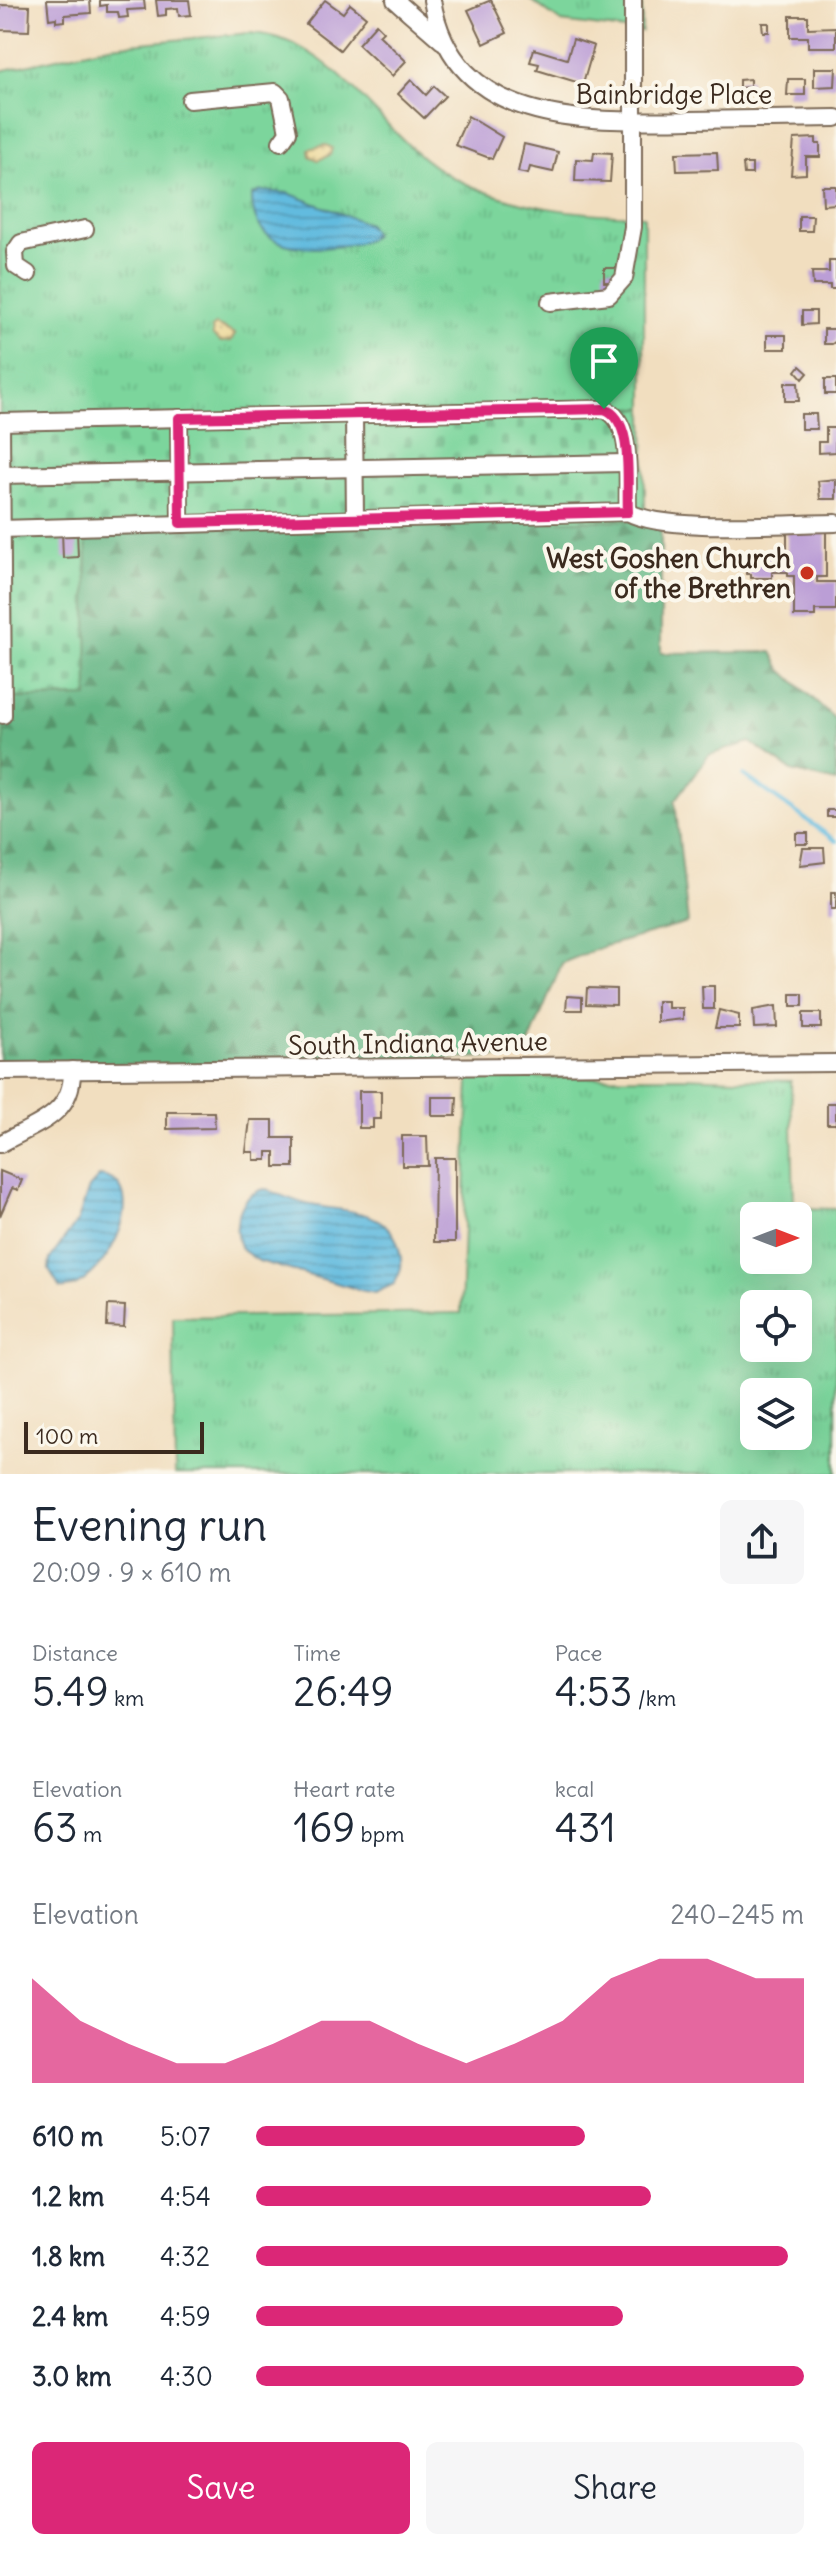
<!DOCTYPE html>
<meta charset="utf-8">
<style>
body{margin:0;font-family:Delius,sans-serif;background:#f6f6f7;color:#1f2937;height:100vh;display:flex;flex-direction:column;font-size:30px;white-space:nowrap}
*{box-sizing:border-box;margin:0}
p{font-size:26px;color:#747a83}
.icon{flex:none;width:44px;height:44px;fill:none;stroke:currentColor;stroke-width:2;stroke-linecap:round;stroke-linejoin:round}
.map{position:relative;height:1474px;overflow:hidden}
.panel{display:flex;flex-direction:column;background:#fff;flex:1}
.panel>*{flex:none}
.needle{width:52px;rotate:90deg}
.buttons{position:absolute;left:740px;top:1202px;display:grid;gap:16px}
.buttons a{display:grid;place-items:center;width:72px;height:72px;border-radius:12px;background:#fff;box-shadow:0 8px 32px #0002;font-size:40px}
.scale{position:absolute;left:24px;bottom:20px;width:180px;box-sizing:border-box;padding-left:8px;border:4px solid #3b2a1e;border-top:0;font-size:22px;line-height:28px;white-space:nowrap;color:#3b2a1e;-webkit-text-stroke:6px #fbf7ec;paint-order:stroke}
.pin{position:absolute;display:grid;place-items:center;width:68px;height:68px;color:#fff;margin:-82px -34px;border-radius:50% 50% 50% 0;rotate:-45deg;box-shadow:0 0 8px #0007}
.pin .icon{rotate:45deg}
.round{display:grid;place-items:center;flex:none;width:84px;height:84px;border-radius:12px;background:#f6f6f7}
.headline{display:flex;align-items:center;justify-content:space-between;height:136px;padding:0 32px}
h1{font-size:44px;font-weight:600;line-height:60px}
.stats{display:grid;grid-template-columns:repeat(3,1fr);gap:12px;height:136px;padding:8px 32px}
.stats div{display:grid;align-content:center}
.stats b{font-size:40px;font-weight:600}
.stats small{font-size:22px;font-weight:400}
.stats p{font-size:22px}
.chart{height:224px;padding:16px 32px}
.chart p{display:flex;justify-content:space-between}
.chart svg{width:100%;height:144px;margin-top:8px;fill:#db2777;opacity:.7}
.cta{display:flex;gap:16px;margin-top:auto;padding:16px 32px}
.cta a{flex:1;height:92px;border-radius:12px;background:#db2777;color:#fff;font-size:32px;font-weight:600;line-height:92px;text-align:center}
.cta a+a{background:#f6f6f7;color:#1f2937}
ul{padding:0 32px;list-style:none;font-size:26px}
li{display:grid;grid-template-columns:128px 96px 1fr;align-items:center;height:60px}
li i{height:20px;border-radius:10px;background:#db2777}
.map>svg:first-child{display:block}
.grass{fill:url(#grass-tufts);stroke:#5b805d;stroke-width:2;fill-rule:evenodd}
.forest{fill:url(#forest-firs);stroke:#507051;stroke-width:2}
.sand{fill:url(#sand-dots);stroke:#94825e;stroke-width:2}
.cemetery{fill:url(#cemetery-stones);stroke:#5b805d;stroke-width:2}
.water{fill:url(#water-rules);stroke:#4e727e;stroke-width:2}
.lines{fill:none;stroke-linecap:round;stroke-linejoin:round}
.stream{stroke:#62bbdf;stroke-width:4}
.building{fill:#bb9ed6}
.minor-casing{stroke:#7b6956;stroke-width:20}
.minor{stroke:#fff;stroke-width:16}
.route-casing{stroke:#fff;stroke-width:16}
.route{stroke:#db2777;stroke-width:10}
.poi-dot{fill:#c8321e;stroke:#fbf7ec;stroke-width:3}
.labels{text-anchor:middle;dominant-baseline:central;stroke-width:8;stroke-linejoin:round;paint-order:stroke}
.street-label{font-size:26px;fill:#3b2a1e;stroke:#fbf7ec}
.poi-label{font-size:26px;font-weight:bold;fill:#3b2a1e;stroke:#fbf7ec;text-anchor:end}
</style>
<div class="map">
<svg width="836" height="1474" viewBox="0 0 836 1474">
<defs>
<pattern id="grass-tufts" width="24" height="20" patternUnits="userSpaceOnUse" patternTransform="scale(2)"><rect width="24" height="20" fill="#7bd59c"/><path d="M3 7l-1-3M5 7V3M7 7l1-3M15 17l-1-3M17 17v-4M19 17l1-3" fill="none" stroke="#6bb786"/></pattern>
<pattern id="forest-firs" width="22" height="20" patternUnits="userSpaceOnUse" patternTransform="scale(2)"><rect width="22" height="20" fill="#64b684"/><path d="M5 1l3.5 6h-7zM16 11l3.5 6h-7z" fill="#54946b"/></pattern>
<pattern id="sand-dots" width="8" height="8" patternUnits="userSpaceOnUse" patternTransform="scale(2)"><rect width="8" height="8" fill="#eeda9e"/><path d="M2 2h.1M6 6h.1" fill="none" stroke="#cdbb88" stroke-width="1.8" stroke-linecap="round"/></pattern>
<pattern id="cemetery-stones" width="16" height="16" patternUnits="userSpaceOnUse" patternTransform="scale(2)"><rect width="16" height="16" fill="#7bd59c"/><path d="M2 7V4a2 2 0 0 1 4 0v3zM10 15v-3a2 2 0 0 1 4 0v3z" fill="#6bb786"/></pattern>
<pattern id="water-rules" width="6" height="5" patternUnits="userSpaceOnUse" patternTransform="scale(2)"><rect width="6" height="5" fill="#62bbdf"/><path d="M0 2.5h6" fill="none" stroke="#5298b4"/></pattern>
</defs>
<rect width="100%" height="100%" fill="#fbf7ec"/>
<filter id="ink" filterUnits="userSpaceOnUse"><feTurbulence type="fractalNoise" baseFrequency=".0125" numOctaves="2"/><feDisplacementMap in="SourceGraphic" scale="16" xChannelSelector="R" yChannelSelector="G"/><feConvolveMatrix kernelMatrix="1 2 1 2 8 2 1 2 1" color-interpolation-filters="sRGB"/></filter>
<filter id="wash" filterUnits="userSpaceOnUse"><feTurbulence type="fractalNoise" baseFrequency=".006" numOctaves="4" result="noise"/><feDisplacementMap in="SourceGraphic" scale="32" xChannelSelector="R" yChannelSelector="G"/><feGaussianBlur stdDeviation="1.8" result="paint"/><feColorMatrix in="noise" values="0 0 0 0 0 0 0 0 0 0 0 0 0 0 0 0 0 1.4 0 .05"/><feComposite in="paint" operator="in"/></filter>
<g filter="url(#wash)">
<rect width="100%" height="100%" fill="#f1debf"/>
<g class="grass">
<polygon points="531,0 642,0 642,32 561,22"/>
<path d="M250 33C340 38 380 141 454 178 515 209 577 214 644 216V408L0 422V71L109 46Z"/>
<path d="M682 1077 791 1081 794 1208 836 1209V1474H175L173 1317 461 1313 469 1078ZM754 1216H798V1260H754ZM754 1304H798V1348H754ZM754 1392H798V1436H754Z"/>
</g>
<polygon class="forest" points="628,512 661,521 661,653 772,652 781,669 836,720 836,782 792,771 750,742 709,755 675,801 688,923 602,947 562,963 524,1056 0,1071 0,785 4,785 4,698 87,697 86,526"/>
<g class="sand">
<polygon points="326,145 332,148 330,155 318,160 310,156 309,149"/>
<polygon points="216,325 235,334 231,341 221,342 213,336 212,328"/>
</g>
<polygon class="cemetery" points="644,408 645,520 86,526 88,697 4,698 4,785 0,785 0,422"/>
<g class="water">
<path d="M261 191 288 193 368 224 374 235C362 245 347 245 332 247 293 251 251 244 252 195Z"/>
<path d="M100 1176C159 1184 99 1295 60 1288L49 1270 50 1259 78 1220 89 1188Z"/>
<path d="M264 1189C279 1194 295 1202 311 1205 344 1212 390 1208 399 1249 403 1264 402 1271 394 1284L375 1293 364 1291 259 1261 241 1249C231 1227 239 1195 264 1189Z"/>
</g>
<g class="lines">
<polyline class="stream" points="744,775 836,841"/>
</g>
<g id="blocks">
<g class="building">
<polygon points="47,0 90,0 91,13 65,15 65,21 56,22 56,18 49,19"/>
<polygon points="100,0 144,0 145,9 127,10 128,17 119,18 118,12 107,12 107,5 100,6"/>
<polygon points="156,0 189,0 191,15 179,16 178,8 166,9 166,15 158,16"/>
<polygon points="325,0 343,13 350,4 366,17 340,50 306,24"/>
<polygon points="491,0 507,33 484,44 468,10"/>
<polygon points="0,5 30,6 29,31 0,30"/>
<polygon points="790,16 808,16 808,28 836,27 836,47 808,47 808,37 790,37"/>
<polygon points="762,23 769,23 769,32 763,32"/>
<polygon points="376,24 383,31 379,35 406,61 392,76 358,44"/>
<polygon points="573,39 594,46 583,84 537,70 539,64 530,62 534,49 567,59"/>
<polygon points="814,68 836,68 835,86 814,87"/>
<polygon points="750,79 750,87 739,88 739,80"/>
<polygon points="788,79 805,79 805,95 787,95"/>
<polygon points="411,80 426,95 434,86 445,96 424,118 398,94"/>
<polygon points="468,116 502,137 492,159 455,145"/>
<polygon points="816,138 816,144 820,144 820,157 806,157 806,174 791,175 794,139"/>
<polygon points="524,144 558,152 553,172 530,167 528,174 518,172"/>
<polygon points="594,152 612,153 610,182 575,181 576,159 593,160"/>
<polygon points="717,152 718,170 677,171 676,153"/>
<polygon points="743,164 752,164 752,174 744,174"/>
<polygon points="822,186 836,186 836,204 823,205"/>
<polygon points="799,216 813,216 812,231 799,231"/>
<polygon points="829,261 836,261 836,289 830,289 830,285 813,285 812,272 829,272"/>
<polygon points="604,268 618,268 617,282 604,282"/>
<polygon points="802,311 816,311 816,324 802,325"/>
<polygon points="824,329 836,329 836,341 832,344 824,344"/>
<rect x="767" y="335" width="19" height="14"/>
<polygon points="800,366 808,373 803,379 796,371"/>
<rect x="825" y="379" width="11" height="15"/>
<polygon points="785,383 798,383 799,401 785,401"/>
<polygon points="801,414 816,414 817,429 801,429"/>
<polygon points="826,428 836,428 835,452 818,453 818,442 826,442"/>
<polygon points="836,479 836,499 820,499 818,481"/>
<polygon points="77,530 78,557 63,558 62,531"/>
<polygon points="826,531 826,577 817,577 817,582 836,582 836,610 815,610 815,616 794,616 794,576 788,576 788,572 772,572 772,578 751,578 751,574 746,574 746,554 787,554 787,532"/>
<rect x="827" y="810" width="9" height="7"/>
<rect x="796" y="833" width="12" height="11"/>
<polygon points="803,848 824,848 825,862 800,865"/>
<rect x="831" y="892" width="5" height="17"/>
<polygon points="702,986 714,986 714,1009 703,1009"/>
<polygon points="587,988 616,989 616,1005 586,1004"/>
<rect x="791" y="994" width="12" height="12"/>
<polygon points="567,996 582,997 582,1010 566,1010"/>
<polygon points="657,1001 668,1001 668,1008 683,1008 683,1019 657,1022"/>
<polygon points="776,1006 777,1027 754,1028 753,1010"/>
<polygon points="719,1010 739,1015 739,1028 715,1028"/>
<rect x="803" y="1013" width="18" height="15"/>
<polygon points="359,1091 381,1091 381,1119 373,1119 373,1128 359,1128"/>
<polygon points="432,1097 457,1097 456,1116 432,1116"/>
<rect x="827" y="1103" width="9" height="21"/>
<polygon points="167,1112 214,1112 215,1128 167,1129"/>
<polygon points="250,1120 273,1120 273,1138 294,1138 294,1167 275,1167 275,1152 267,1152 267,1160 254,1160 254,1152 246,1152"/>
<polygon points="402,1136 427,1136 428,1166 402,1166"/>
<polygon points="435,1158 455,1158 455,1242 434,1242"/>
<polygon points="0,1171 22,1180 18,1190 12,1188 0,1216"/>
<polygon points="108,1305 125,1306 124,1327 107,1326"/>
</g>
</g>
</g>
<g filter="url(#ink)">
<use href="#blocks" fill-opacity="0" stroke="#7b6956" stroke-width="2"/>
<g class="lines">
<defs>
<g id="minor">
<polyline points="395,0 442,41"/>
<path d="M432 0C454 128 588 122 690 120 738 119 787 119 836 118"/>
<polyline points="190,100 275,92 281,98 288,132 281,142"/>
<polyline points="28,274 16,266 15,252 21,243 85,229"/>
<polyline points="550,302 609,295 624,278 633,227 633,0"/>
<polyline points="354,414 355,519"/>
<polyline points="179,418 180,523"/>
<path d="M0 422 604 409C635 420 626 483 628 512"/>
<polyline points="1,422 3,715"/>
<polyline points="0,475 625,463"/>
<path d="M0 529 628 512C665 533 789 523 836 523"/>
<polyline points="0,1071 836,1063"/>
<path d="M0 1144C35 1124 73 1116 72 1070"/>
</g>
</defs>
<use href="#minor" class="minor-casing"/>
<use href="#minor" class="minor"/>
</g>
</g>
<g class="lines" filter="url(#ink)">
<defs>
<path id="route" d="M604 409C635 419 626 483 628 512L180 523 179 418Z"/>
</defs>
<use href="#route" class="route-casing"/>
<use href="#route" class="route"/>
</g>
<circle class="poi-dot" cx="807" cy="573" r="8"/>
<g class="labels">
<g class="street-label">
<text x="674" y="94">Bainbridge Place</text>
<text transform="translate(418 1043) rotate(-1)">South Indiana Avenue</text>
</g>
<g class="poi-label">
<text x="791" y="558">West Goshen Church<tspan x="791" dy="30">of the Brethren</tspan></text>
</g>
</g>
</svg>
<div class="buttons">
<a><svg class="needle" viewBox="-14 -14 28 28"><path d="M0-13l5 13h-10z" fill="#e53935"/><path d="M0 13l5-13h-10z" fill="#747a83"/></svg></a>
<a><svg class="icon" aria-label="locate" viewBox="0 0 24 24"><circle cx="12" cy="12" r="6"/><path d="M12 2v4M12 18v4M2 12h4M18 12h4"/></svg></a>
<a><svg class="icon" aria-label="layers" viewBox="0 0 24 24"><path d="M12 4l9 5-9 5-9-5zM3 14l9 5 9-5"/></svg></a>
</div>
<div class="scale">100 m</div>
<div class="pin" style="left:604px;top:409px;background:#1e9e55"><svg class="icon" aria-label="arrive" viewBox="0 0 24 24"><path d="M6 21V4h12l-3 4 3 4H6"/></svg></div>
</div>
<section class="panel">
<div class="headline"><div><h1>Evening run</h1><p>20:09 · 9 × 610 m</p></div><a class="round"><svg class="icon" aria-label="share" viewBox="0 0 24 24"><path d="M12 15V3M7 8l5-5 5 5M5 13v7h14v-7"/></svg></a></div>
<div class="stats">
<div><p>Distance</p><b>5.49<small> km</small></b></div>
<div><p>Time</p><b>26:49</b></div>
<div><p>Pace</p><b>4:53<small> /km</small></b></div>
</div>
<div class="stats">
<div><p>Elevation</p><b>63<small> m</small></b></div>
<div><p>Heart rate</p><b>169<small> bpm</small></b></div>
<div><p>kcal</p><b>431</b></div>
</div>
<div class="chart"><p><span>Elevation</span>240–245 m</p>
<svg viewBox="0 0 160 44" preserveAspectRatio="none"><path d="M0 44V12L10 25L20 32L30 38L40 38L50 32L60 25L70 25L80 32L90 38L100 32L110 25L120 12L130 6L140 6L150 12L160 12V44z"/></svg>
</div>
<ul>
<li><b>610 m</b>5:07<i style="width:60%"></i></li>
<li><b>1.2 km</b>4:54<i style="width:72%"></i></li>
<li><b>1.8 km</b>4:32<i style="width:97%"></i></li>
<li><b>2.4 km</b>4:59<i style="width:67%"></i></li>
<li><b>3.0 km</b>4:30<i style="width:100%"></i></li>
</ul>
<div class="cta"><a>Save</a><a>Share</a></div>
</section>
